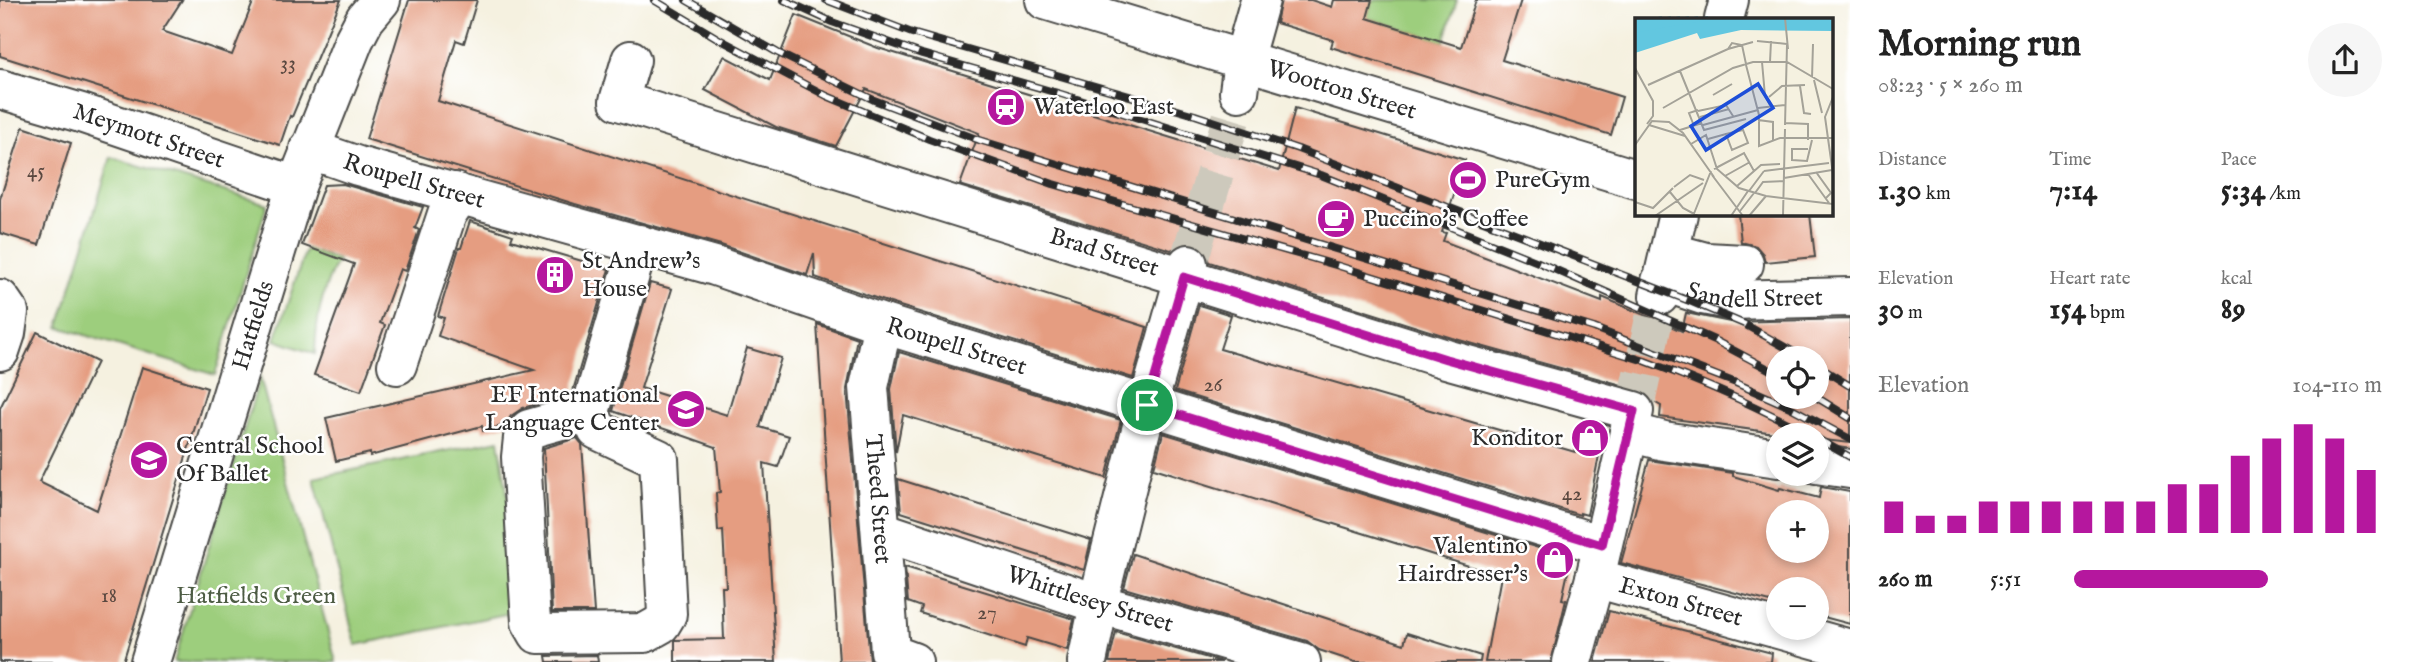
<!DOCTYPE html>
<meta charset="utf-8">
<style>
body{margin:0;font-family:"IM FELL English",serif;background:#f6f6f6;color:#222;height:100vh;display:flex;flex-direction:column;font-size:26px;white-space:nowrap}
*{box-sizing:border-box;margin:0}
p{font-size:23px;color:#767676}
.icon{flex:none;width:38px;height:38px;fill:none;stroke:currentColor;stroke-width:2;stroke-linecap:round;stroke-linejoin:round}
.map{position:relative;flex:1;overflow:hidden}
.details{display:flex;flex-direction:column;background:#fff;width:560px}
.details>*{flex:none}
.buttons{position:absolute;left:1766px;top:346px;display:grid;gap:14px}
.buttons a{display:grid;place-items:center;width:63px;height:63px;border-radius:50%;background:#fff;box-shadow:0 4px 10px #0003;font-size:35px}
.pin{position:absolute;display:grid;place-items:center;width:60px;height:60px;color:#fff;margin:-30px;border:4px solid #fff;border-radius:50%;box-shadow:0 2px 7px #0007}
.round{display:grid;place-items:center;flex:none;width:74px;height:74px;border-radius:37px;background:#f6f6f6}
.head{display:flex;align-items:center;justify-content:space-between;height:119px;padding:0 28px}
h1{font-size:38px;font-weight:700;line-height:52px}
.stats{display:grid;grid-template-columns:repeat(3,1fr);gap:10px;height:119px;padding:7px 28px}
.stats div{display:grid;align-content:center}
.stats b{font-size:30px;font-weight:700}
.stats small{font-size:19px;font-weight:400}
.stats p{font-size:19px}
.chart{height:196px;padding:14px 28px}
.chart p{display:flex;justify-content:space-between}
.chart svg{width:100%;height:126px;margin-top:7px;stroke:#b5179e;stroke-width:6}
ul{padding:0 28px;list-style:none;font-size:23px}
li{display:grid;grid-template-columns:112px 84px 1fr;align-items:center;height:52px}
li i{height:18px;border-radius:9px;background:#b5179e}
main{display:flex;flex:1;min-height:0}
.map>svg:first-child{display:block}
.green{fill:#9dce7d;stroke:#647c54;stroke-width:2}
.building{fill:#e59d81;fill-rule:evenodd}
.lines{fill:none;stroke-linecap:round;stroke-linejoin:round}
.minor-tunnel{stroke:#cdc9bc;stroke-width:38;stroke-dasharray:38 19;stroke-linecap:butt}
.minor-casing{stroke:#494946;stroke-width:42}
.minor{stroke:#fff;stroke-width:38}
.rail-casing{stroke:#2b2b2b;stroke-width:8}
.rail{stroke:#fff;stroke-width:5;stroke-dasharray:16;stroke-linecap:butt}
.route-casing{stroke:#fff;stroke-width:14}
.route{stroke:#b5179e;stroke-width:9}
.labels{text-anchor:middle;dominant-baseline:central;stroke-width:5;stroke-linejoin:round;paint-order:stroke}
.number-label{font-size:21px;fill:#5a4840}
.street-label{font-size:24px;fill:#2b2b2b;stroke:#fff}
.poi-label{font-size:24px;fill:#2b2b2b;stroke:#fff;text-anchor:start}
.park-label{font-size:24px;fill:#4d5c44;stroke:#fff}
.inset-river{fill:none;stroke:#62c7e0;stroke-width:3.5}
.inset-road{fill:none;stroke:#a4a298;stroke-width:2}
.view{fill:#1d4ed8;fill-opacity:0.15;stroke:#1d4ed8;stroke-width:3.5}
.inset-edge{fill:none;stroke:#2b2b2b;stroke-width:3.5}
</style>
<main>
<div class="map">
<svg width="1850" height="662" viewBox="0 0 1850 662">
<rect width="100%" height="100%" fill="#fff"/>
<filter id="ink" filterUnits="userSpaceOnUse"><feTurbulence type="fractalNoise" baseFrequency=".0143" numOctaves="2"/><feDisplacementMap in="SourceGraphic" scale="14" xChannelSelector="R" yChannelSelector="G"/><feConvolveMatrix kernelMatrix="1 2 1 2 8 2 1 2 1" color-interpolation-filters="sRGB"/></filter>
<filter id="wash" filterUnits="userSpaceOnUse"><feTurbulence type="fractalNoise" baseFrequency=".00686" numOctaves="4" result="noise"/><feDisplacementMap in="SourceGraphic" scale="28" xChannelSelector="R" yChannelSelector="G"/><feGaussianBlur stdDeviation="1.57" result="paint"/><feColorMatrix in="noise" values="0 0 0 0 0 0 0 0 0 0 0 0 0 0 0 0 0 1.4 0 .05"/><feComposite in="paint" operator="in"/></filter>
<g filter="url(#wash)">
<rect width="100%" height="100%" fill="#f5f1e0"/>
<g class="green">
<polygon points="1372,0 1457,0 1444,42 1367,18"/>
<polygon points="111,157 267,204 215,375 59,327"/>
<path d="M306 249 338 260C321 289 316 321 315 354L275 340Z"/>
<polygon points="260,377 336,662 174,662"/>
<polygon points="499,440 525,610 356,645 314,478"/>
</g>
<g id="blocks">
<g class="building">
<polygon points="0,0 182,0 162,31 232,55 254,0 341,0 292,117 290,116 280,145 0,56"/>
<polygon points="409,0 477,0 464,43 456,40 438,101 1147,327 1133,378 890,303 815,277 814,253 807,275 721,245 575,204 366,139"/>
<polygon points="1281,0 1311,0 1332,7 1334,0 1372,0 1367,18 1461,47 1476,0 1521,0 1502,60 1622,97 1611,135 1331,47 1333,40 1276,23"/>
<path d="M796 15 878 48 1279 171 1295 108 1465 160 1442 232 1446 233 1443 241 1602 302V297L1682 331 1686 313 1730 322 1850 319V443L1816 439V436H1796L1660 417 1661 406 1654 402 1649 395 1640 390 1452 338 1209 262 1204 249 1195 243H1182L1171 250 960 185 979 133 866 89 836 146 776 127 705 90 724 56 770 80ZM1778 359H1816V397H1778Z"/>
<polygon points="23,127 71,143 39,245 0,233 0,199"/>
<polygon points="343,184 423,207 415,228 419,230 405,271 400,269 380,323 385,325 361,391 314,375 354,264 302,245 324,185"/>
<polygon points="1738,214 1810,214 1815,257 1765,262 1763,254 1756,246 1741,242"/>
<polygon points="470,221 513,235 511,240 609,269 572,394 523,408 511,416 505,425 483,431 482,426 370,456 370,453 336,461 326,418 534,370 438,336 444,318 438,316 459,248 461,248"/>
<polygon points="650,283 672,289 641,388 727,415 747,348 781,358 760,427 789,436 778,467 764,463 776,662 675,662 675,640 724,639 722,587 726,587 723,530 718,531 716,493 720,492 716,447 613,411"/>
<polygon points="1199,305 1231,315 1220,349 1575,452 1583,420 1605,426 1587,515 1580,513 1580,515 1175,391"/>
<polygon points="817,324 857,338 847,389 870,662 839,662"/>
<polygon points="37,332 97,362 39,482 97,510 142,367 207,388 123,662 0,662 0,408"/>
<polygon points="899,352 1121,420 1106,478 903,415 896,452 891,389"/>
<polygon points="1163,433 1571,558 1562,599 1566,600 1551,662 1485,662 1501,576 1154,468"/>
<polygon points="577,438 582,444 594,612 552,612 544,448"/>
<path d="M1649 460 1733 473V476L1779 490 1780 488 1819 498 1821 487 1850 492V624L1816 615V590H1778V604L1621 563ZM1778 513H1816V551H1778Z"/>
<polygon points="898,479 1091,540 1084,570 901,512"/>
<polygon points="1133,554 1404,644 1407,633 1481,656 1480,662 1355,662 1319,650 1307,641 1124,588"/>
<polygon points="905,567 1074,619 1067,650 1027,638 1025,647 920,613 922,607 908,602"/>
<polygon points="1609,611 1772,653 1771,662 1595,662"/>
<polygon points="1116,632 1222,662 1109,662"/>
<polygon points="597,655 598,662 547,662 546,656"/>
</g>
</g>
</g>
<g filter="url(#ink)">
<use href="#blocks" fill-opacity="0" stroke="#494946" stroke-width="2"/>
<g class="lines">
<g class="minor-tunnel">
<polyline points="1188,264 1239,92"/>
<polyline points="1634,411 1659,296"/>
</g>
<defs>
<g id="minor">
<path id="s1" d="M1045 0 1636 179"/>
<polyline points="1724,19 1729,0"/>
<path id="s2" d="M631 60 619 101 1446 359 1634 411 1595 578 1572 662"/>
<path id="s3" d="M0 89 81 113 296 186"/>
<polyline points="1239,92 1243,61 1260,0"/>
<path id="s4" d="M309 149 358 166 715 266 883 324 1602 545"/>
<polyline points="1669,252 1706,262 1744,264"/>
<path id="s5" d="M1661 281 1703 295 1730 300 1850 297"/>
<polyline points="1659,296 1678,214"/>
<polyline points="0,299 9,312 6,333 0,351"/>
<path id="s6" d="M883 324 869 387 890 651 894 655 913 662"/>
<polyline points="397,365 447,214 453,205 455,192"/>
<polyline points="590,412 529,429 523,438 521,457 531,622 538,634 645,633 661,624 667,614 659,459 597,430 590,412 639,244"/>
<polyline points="1629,432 1664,441 1778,458"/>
<polyline points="1816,464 1850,469"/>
<path id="s7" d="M881 531 1099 604 1301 662"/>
<path id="s8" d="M1595 578 1850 649"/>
<polyline points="1103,582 1143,422 1188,264"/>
<path id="s9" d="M150 662 296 186 354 40 365 19 381 0"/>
<polyline points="1087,662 1099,604"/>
</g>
</defs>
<use href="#minor" class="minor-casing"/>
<use href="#minor" class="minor"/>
<defs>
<g id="rail">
<path d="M654 0 719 39 827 96 929 139 1053 184 1339 266 1645 361C1702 382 1758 406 1812 436"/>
<polyline points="686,0 778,53 874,100 979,140 1594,328 1736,383 1790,407 1850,439"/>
<polyline points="784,0 832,22 922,54 1061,94 1321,175 1538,262 1714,340 1778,374"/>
<polyline points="826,0 912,33 1195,115 1298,149 1692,302 1744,324 1806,359"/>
<polyline points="1816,365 1850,386"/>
<polyline points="1816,397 1850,418"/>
<polyline points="1816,438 1850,457"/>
</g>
</defs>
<use href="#rail" class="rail-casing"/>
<use href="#rail" class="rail"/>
</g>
</g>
<g class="lines" filter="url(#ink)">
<defs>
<polygon id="route" points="1184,277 1446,359 1634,411 1602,545 1147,405"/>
</defs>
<use href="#route" class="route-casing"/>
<use href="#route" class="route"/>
</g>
<defs>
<symbol id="station-disc" viewBox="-11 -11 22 22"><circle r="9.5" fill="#b5179e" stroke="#fff"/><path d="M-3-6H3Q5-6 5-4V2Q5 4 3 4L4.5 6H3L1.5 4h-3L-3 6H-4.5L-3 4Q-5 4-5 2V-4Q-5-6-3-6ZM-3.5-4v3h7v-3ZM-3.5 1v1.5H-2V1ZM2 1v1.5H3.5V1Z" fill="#fff"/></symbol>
<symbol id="stadium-disc" viewBox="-11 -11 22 22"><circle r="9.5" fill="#b5179e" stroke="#fff"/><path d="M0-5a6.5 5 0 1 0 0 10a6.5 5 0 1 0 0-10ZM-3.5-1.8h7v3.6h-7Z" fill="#fff"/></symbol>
<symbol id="cafe-disc" viewBox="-11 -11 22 22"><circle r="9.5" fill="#b5179e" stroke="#fff"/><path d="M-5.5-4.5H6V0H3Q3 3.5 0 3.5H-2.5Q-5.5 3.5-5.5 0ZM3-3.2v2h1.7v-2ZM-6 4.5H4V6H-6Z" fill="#fff"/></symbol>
<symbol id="building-disc" viewBox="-11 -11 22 22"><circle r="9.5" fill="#b5179e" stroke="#fff"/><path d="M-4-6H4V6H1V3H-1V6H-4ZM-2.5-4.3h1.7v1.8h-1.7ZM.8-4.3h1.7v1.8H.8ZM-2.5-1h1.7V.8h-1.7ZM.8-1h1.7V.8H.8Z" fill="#fff"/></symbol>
<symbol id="school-disc" viewBox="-11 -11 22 22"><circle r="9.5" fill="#b5179e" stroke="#fff"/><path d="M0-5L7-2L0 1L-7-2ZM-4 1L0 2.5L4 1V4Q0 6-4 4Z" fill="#fff"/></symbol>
<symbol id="shop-disc" viewBox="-11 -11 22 22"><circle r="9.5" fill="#b5179e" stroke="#fff"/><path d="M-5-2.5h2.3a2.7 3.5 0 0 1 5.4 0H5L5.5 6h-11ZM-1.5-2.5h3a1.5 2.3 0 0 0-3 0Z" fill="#fff"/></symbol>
<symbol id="university-disc" viewBox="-11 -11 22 22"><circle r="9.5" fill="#b5179e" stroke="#fff"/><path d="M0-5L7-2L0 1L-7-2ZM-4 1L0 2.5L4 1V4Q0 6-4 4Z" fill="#fff"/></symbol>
</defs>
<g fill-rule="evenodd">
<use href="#station-disc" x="984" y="85" width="44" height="44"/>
<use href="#stadium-disc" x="1446" y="158" width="44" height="44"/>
<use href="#cafe-disc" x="1314" y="197" width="44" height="44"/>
<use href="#building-disc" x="533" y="253" width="44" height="44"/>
<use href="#school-disc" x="664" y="387" width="44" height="44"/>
<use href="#shop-disc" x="1568" y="416" width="44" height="44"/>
<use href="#university-disc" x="127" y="438" width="44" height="44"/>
<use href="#shop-disc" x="1533" y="538" width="44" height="44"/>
</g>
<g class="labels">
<g class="number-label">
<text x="288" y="63">33</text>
<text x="36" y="171">45</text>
<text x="1213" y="385">26</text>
<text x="1572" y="494">42</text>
<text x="109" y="596">18</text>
<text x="987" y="613">27</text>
</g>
<g class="street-label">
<text stroke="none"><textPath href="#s1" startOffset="310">Wootton Street</textPath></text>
<text stroke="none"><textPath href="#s3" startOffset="156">Meymott Street</textPath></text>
<text stroke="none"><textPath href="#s4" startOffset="110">Roupell Street</textPath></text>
<text stroke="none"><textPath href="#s2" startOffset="551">Brad Street</textPath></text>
<text stroke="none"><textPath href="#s5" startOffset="96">Sandell Street</textPath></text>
<text stroke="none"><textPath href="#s9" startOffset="352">Hatfields</textPath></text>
<text stroke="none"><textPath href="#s4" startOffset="677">Roupell Street</textPath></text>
<text stroke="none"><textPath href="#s6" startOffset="177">Theed Street</textPath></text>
<text stroke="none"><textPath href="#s7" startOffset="220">Whittlesey Street</textPath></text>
<text stroke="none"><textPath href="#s8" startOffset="89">Exton Street</textPath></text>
</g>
<g class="poi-label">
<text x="1033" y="107">Waterloo East</text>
<text x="1495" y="180">PureGym</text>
<text x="1363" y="219">Puccino's Coffee</text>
<text x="582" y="261">St Andrew's<tspan x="582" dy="28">House</tspan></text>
<text x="659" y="395" text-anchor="end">EF International<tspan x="659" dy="28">Language Center</tspan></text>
<text x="1563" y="438" text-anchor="end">Konditor</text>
<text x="176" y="446">Central School<tspan x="176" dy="28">Of Ballet</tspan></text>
<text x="1528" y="546" text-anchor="end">Valentino<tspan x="1528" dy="28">Hairdresser's</tspan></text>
</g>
<g class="park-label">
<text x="256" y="596">Hatfields Green</text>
</g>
</g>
<g transform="translate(1635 18)">
<rect width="198" height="198" fill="#f5f1e0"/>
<path d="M0 0H198V13L106 12 65 21 62 15 0 35Z" fill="#62c7e0"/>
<path class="inset-river" d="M0 5 27 0M0 7 36 0M0 8 45 0M0 10 54 0M0 11 63 0M0 13 73 0"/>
<path class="inset-road" d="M150 0 153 31M122 23 152 26M93 31 97 25 107 27 111 46M127 44 130 78 135 87M135 44 136 23M111 47 124 97V128L145 120H198M0 50 18 83V98L12 106M45 53 69 112 111 101M177 60 178 26M179 62 187 95M13 67 93 31 118 24M165 68 169 95 176 96M78 77 97 66M134 79 147 68 170 67M198 79 190 99 198 156M28 90 98 50 118 44H152L198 71M123 90 150 87M63 93 91 87 98 98M65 99 94 91M123 102 138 104V122M150 105 173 106V122M14 107 50 118M68 107 123 92M150 107 152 27M59 108 54 95 63 92M45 112 67 105M73 121 91 116 108 112 113 125 97 132 91 116V115M56 126 71 117 82 151 104 170 131 178 198 186M0 127 17 103 34 104 48 115 79 159M173 131H157V142L172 143 177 122M79 151 109 135 119 153M129 153 194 145M181 154 196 175 191 180M173 156 194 185M77 157 108 198M90 158 115 144M149 160 197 152M102 168 126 147 145 146M39 169 55 157 69 162M114 173 129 153M35 174 48 190 63 198M120 175 128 164 149 163M0 184 18 190 38 170M105 193 119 175M20 198 68 165M58 198 76 153M96 198 113 173M114 198 131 178M148 198 150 111"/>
<path class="view" d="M123 66 138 90 71 132 56 108Z"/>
<rect width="198" height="198" class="inset-edge"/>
</g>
</svg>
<div class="buttons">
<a><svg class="icon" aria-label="locate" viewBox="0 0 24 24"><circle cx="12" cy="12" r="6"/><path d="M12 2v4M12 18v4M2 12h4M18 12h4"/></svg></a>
<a><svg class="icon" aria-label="layers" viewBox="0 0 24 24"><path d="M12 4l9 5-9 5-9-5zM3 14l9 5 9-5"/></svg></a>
<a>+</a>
<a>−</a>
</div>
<div class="pin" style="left:1147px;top:405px;background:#1e9e55"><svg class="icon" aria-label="arrive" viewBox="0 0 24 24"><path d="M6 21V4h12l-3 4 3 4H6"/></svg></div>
</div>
<section class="details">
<div class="head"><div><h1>Morning run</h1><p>08:23 · 5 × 260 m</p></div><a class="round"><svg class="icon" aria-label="share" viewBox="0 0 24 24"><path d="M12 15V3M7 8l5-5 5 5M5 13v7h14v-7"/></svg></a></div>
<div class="stats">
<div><p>Distance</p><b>1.30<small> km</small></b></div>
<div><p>Time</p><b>7:14</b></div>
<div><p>Pace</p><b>5:34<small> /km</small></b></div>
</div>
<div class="stats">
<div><p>Elevation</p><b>30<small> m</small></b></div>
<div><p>Heart rate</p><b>154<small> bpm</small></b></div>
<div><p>kcal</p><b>89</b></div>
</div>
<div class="chart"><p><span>Elevation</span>104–110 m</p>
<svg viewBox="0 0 160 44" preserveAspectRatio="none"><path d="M5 44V33M15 44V38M25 44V38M35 44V33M45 44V33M55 44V33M65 44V33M75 44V33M85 44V33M95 44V27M105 44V27M115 44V17M125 44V11M135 44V6M145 44V11M155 44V22"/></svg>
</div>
<ul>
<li><b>260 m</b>5:51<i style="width:63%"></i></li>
</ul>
</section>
</main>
